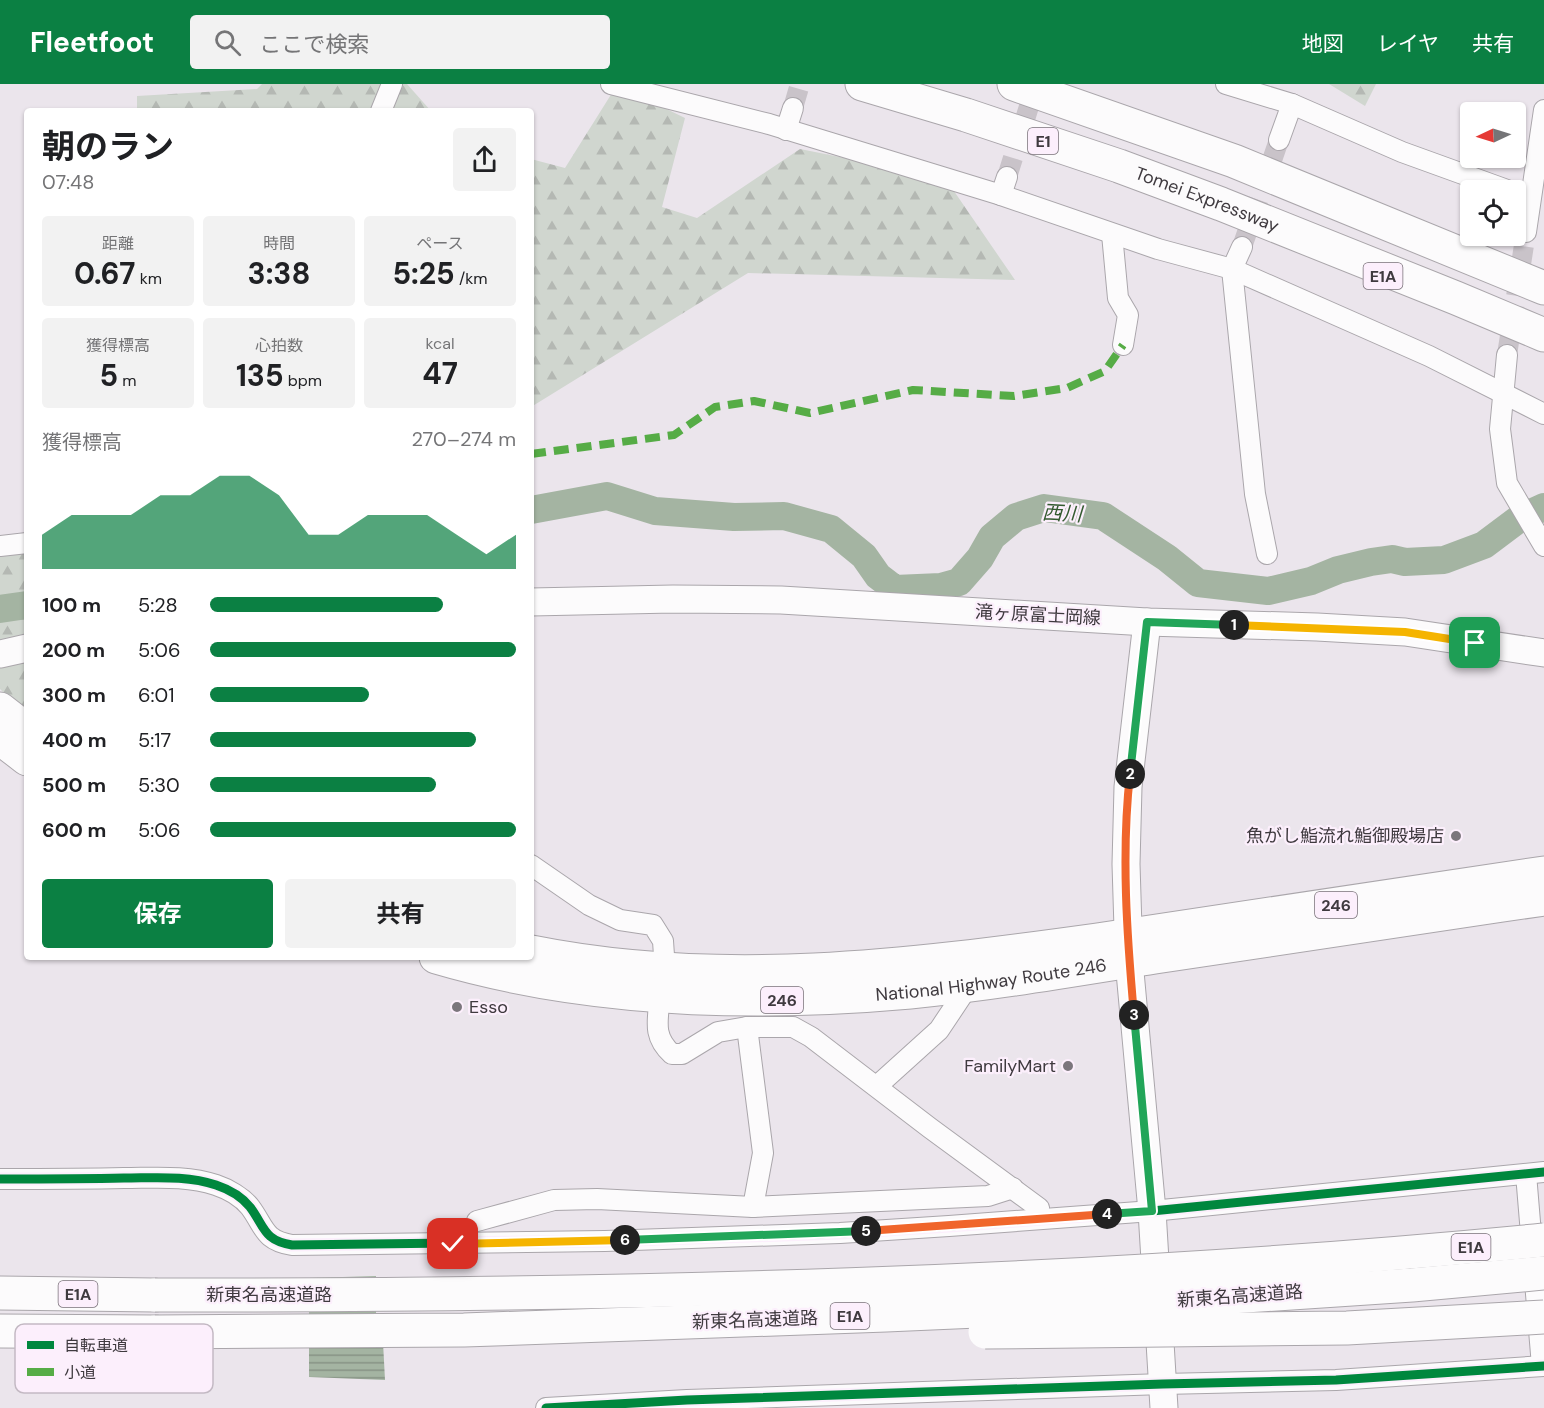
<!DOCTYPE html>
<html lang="ja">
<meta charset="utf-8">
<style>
body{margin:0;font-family:"DM Sans","Noto Sans JP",sans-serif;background:#f2f2f2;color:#202124;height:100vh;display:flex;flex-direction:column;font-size:22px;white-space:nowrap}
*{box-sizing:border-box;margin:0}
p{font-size:20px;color:#757577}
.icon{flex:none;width:33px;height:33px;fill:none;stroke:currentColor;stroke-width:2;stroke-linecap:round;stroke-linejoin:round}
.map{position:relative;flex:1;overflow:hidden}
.sheet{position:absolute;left:24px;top:24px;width:510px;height:852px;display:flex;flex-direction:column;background:#fff;border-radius:6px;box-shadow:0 2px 4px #0004}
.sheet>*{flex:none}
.needle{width:39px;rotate:266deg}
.controls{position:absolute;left:1460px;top:18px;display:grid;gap:12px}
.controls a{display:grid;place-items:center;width:66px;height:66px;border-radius:6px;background:#fff;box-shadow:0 2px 4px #0004;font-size:30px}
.pin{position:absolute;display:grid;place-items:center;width:51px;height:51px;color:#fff;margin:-26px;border-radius:12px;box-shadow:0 3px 9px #0006}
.km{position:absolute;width:30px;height:30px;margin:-15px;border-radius:50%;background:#222;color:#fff;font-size:16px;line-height:30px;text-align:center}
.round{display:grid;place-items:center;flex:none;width:63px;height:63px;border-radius:6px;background:#f2f2f2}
.summary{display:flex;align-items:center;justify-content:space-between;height:102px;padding:0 18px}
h1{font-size:33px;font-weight:700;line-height:45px}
.figures{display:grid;grid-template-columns:repeat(3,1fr);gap:9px;height:102px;padding:6px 18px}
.figures div{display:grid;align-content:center;border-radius:6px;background:#f2f2f2;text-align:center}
.figures b{font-size:30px;font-weight:700}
.figures small{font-size:16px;font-weight:400}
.figures p{font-size:16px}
.chart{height:168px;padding:12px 18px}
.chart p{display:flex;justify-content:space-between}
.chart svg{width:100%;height:108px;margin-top:6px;fill:#0b8043;opacity:.7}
.primary-button{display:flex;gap:12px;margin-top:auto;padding:12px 18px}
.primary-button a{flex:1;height:69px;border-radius:6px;background:#0b8043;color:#fff;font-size:24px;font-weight:700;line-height:69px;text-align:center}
.primary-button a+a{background:#f2f2f2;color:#202124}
ul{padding:0 18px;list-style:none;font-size:20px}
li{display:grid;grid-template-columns:96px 72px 1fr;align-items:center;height:45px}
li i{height:15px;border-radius:8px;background:#0b8043}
header{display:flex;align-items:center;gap:36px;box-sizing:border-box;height:84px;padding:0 30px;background:#0b8043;color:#fff}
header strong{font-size:28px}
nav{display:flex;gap:33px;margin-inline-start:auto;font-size:21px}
.search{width:420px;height:54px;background:#f2f2f2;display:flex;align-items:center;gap:15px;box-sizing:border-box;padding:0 21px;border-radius:6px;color:#757577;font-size:22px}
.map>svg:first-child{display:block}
.forest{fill:url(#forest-firs)}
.water{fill:url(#water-rules)}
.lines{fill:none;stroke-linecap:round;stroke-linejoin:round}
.river{stroke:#a4b4a2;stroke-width:28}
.street-tunnel{stroke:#c9c3c9;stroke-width:20;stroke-dasharray:20 10;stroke-linecap:butt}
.street-casing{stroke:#aaa6ab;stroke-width:22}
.secondary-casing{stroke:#aaa6ab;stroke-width:29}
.highway-casing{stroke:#aaa6ab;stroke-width:35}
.street{stroke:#fcfbfc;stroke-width:20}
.secondary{stroke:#fcfbfc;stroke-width:27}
.highway{stroke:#fcfbfc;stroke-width:33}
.highway-bridge-casing{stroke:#aaa6ab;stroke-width:35;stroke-linecap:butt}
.highway-bridge{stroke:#fcfbfc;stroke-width:33}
.quiet{stroke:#56ac46;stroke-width:8;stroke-dasharray:15 8;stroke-linecap:butt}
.cycleway-casing{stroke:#fceffc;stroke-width:13}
.cycleway{stroke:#00873e;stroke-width:9}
.split-1-casing{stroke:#fff;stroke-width:12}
.split-2-casing{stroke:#fff;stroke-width:12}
.split-3-casing{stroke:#fff;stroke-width:12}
.split-4-casing{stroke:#fff;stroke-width:12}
.split-5-casing{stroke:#fff;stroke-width:12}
.split-6-casing{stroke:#fff;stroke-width:12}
.split-7-casing{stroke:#fff;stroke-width:12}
.split-1{stroke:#f5b400;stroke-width:8}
.split-2{stroke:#22a559;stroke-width:8}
.split-3{stroke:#f0652b;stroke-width:8}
.split-4{stroke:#22a559;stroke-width:8}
.split-5{stroke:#f0652b;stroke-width:8}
.split-6{stroke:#22a559;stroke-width:8}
.split-7{stroke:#f5b400;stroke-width:8}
.poi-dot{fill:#7b767c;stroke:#fceffc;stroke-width:2}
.labels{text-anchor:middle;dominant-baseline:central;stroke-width:4.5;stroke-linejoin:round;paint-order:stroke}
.shield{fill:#fceffc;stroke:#787078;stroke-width:1.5}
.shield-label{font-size:16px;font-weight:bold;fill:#3f3a3f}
.street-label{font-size:18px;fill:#3f3a3f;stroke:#fceffc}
.poi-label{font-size:18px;fill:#3f3a3f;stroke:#fceffc;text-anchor:end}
.water-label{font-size:20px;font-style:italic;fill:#345b30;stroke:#fceffc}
.key{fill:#fceffc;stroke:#c3b9c3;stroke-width:1.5}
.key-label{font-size:16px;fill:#3f3a3f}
</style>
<header>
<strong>Fleetfoot</strong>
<div class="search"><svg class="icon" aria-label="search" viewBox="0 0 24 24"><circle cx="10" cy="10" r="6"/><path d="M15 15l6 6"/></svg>ここで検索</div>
<nav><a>地図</a><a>レイヤ</a><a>共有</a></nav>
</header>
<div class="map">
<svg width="1544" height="1324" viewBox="0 0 1544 1324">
<defs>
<pattern id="forest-firs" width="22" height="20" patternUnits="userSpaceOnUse" patternTransform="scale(1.5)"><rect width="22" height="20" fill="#d0d6cf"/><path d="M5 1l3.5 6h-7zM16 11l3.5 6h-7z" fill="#b4b8b3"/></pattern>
<pattern id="water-rules" width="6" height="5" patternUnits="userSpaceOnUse" patternTransform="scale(1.5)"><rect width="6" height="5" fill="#a4b4a2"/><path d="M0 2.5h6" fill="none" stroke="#879385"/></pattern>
</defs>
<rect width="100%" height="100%" fill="#ebe5ec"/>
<g class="forest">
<polygon points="262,0 407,0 431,27 137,27 137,12 257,5"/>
<polygon points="1329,0 1376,0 1365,22"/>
<polygon points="617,1 685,34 662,123 697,134 800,65 945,94 1015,196 748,189 531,323 531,75 565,84"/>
<polygon points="27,456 27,623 13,618 0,605 0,461"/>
</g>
<polygon class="water" points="376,1192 376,1257 383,1258 385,1296 309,1293 309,1194"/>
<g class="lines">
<g class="river">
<polyline points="531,426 607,412 655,427 734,433 784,432 831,445 864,472 878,492 895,505 941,503 959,498 980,474 992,453 1016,433 1044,424 1103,432 1167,474 1198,499 1268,507 1311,497 1338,486 1371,478 1392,475 1405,478 1444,476 1484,461 1520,434 1544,423"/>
<polyline points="0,525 27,521"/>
</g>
<g class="street-tunnel">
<polyline points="793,24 800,0"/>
<polyline points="1007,93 1036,0"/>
<polyline points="1242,163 1279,56"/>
<polyline points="1507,271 1526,148"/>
</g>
<defs>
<g id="street">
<polyline points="611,0 769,40 1001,111 1158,165 1232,185 1429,272 1544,330"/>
<polyline points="1226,0 1292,20 1402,68 1507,106"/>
<polyline points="381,27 392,0"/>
<polyline points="786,46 793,24"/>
<polyline points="1279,56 1292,20"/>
<polyline points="1001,111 1007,93"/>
<polyline points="1526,148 1544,26"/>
<polyline points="1112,150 1118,214 1128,231 1123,261"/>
<polyline points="1242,163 1232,185 1255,410 1267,470"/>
<polyline points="1507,271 1500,345 1507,399 1544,462"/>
<polyline points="0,462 27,459"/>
<polyline points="531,781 589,821 620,836 653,841 663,857 665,886"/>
<path d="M660 911C658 936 652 952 672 970H682L718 948 747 943H793L811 953 930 1044 1039 1124"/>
<polyline points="747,943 763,1069 753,1123"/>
<polyline points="877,1002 939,946 969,901"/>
<polyline points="1526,1090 1542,1282"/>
<path d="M0 1095C41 1095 83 1095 124 1094 154 1094 187 1091 216 1101 228 1105 242 1113 250 1123 265 1143 263 1156 292 1161L605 1157 840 1149 949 1142 1152 1127 1544 1088"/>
<polyline points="477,1137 554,1116 597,1115 753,1123 988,1112 1013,1104"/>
<polyline points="546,1324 687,1316 1163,1300 1336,1296 1544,1282"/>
</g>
<g id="secondary">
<polyline points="531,518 673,515 781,516 1147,538 1317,543 1405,548 1544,569"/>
<polyline points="1147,538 1128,703 1126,780 1129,877 1152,1127 1164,1324"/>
<polyline points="0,570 27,564"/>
</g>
<g id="highway">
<path id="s1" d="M862 0 966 31 1119 82 1221 120 1456 214 1544 251"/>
<polyline points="1014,0 1234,77 1544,204"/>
<polyline points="0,625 27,646"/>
<polyline points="0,654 27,675"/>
<path d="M531 868C720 906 909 882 1097 856 1246 835 1395 812 1544 789"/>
<path id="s2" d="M436 873C589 918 752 922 910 908 992 900 1073 886 1155 873 1284 854 1414 834 1544 815"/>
<polyline points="0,1209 155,1211"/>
<polyline points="0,1247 155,1248"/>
</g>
</defs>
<use href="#street" class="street-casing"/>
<use href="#secondary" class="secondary-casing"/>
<use href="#highway" class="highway-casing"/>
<use href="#street" class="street"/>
<use href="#secondary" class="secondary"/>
<use href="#highway" class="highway"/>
<defs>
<g id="highway-bridge">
<path d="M155 1211C618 1212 1083 1201 1544 1156"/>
<polyline points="155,1248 464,1246 886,1231 1112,1221 1412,1201 1544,1189"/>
<polyline points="985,1248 1347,1244 1544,1233"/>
</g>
</defs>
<use href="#highway-bridge" class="highway-bridge-casing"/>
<use href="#highway-bridge" class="highway-bridge"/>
<polyline class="quiet" points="531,370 674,351 715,323 754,317 810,329 913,306 1014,312 1067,304 1105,287 1123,261"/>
<defs>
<g id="cycleway">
<path d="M0 1095C41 1095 83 1095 124 1094 154 1094 187 1091 216 1101 228 1105 242 1113 250 1123 265 1143 263 1156 292 1161L605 1157 840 1149 949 1142 1152 1127 1544 1088"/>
<polyline points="546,1324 687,1316 1163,1300 1336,1296 1544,1282"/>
</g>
</defs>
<use href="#cycleway" class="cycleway-casing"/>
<use href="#cycleway" class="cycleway"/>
</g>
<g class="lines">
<defs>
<polyline id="split-1" points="1234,541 1405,548 1475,559"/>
<polyline id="split-2" points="1130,690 1147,538 1234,541"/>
<path id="split-3" d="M1130 690C1121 770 1127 852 1134 931"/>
<polyline id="split-4" points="1107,1130 1152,1127 1134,931"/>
<polyline id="split-5" points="866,1147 1107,1130"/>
<polyline id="split-6" points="625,1156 866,1147"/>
<polyline id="split-7" points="453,1160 625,1156"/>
</defs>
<use href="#split-1" class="split-1-casing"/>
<use href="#split-2" class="split-2-casing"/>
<use href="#split-3" class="split-3-casing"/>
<use href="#split-4" class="split-4-casing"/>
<use href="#split-5" class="split-5-casing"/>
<use href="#split-6" class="split-6-casing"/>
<use href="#split-7" class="split-7-casing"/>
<use href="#split-1" class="split-1"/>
<use href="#split-2" class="split-2"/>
<use href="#split-3" class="split-3"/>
<use href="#split-4" class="split-4"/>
<use href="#split-5" class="split-5"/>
<use href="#split-6" class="split-6"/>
<use href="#split-7" class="split-7"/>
</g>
<g class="poi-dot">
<circle cx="1456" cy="752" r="6"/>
<circle cx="457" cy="923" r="6"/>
<circle cx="1068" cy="982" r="6"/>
</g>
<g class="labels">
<g class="shield">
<rect x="1028" y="44" width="30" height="26" rx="4.5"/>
<rect x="1363.5" y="179" width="39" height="26" rx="4.5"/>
<rect x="1315" y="808" width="42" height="26" rx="4.5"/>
<rect x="761" y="903" width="42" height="26" rx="4.5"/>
<rect x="1451.5" y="1150" width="39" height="26" rx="4.5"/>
<rect x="58.5" y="1197" width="39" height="26" rx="4.5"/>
<rect x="830.5" y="1219" width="39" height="26" rx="4.5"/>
</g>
<g class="shield-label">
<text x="1043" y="57">E1</text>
<text x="1383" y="192">E1A</text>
<text x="1336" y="821">246</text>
<text x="782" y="916">246</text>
<text x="1471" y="1163">E1A</text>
<text x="78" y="1210">E1A</text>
<text x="850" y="1232">E1A</text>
</g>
<g class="street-label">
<text stroke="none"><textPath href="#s1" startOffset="364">Tomei Expressway</textPath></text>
<text transform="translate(1038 531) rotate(3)">滝ヶ原富士岡線</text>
<text stroke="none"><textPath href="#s2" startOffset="560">National Highway Route 246</textPath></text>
<text x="269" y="1211">新東名高速道路</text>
<text transform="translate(1240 1212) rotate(-4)">新東名高速道路</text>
<text transform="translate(755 1236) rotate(-2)">新東名高速道路</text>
</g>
<g class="poi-label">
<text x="1444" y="752">魚がし鮨流れ鮨御殿場店</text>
<text x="469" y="923" text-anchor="start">Esso</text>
<text x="1056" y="982">FamilyMart</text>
</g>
<g class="water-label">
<text transform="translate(1062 429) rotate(3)">西川</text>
</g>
</g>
<rect x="15" y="1240" width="198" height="69" rx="9" class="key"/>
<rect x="27" y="1257" width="27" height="8" fill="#00873e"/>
<rect x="27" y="1284" width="27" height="8" fill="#56ac46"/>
<g class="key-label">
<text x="64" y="1267">自転車道</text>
<text x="64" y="1294">小道</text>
</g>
</svg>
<div class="controls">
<a><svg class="needle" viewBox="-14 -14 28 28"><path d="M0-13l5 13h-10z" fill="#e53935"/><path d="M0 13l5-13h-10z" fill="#757577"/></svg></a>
<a><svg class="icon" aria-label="locate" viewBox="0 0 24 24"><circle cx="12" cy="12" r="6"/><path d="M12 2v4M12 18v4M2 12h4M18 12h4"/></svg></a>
</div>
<div class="pin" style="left:1475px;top:559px;background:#1e9e55"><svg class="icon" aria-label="arrive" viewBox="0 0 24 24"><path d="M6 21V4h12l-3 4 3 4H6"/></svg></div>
<div class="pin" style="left:453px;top:1160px;background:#d93025"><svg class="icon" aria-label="check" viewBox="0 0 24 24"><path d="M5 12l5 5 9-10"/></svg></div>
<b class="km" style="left:1234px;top:541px">1</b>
<b class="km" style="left:1130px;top:690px">2</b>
<b class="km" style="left:1134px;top:931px">3</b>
<b class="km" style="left:1107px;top:1130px">4</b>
<b class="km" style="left:866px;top:1147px">5</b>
<b class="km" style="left:625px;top:1156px">6</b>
<section class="sheet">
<div class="summary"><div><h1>朝のラン</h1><p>07:48</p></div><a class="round"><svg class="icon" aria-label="share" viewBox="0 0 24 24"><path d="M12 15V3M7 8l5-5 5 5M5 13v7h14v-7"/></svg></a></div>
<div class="figures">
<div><p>距離</p><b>0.67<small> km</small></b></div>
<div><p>時間</p><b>3:38</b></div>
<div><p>ペース</p><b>5:25<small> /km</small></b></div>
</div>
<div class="figures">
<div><p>獲得標高</p><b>5<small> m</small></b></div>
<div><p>心拍数</p><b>135<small> bpm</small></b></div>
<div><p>kcal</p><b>47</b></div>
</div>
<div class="chart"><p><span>獲得標高</span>270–274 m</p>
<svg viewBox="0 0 160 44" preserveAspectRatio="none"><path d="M0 44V30L10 22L20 22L30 22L40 14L50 14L60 6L70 6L80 14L90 30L100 30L110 22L120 22L130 22L140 30L150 38L160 30V44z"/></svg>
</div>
<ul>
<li><b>100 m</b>5:28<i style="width:76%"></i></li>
<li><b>200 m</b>5:06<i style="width:100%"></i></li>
<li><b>300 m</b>6:01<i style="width:52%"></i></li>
<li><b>400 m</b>5:17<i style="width:87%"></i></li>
<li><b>500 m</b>5:30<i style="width:74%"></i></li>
<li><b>600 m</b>5:06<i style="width:100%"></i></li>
</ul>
<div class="primary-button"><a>保存</a><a>共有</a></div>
</section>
</div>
